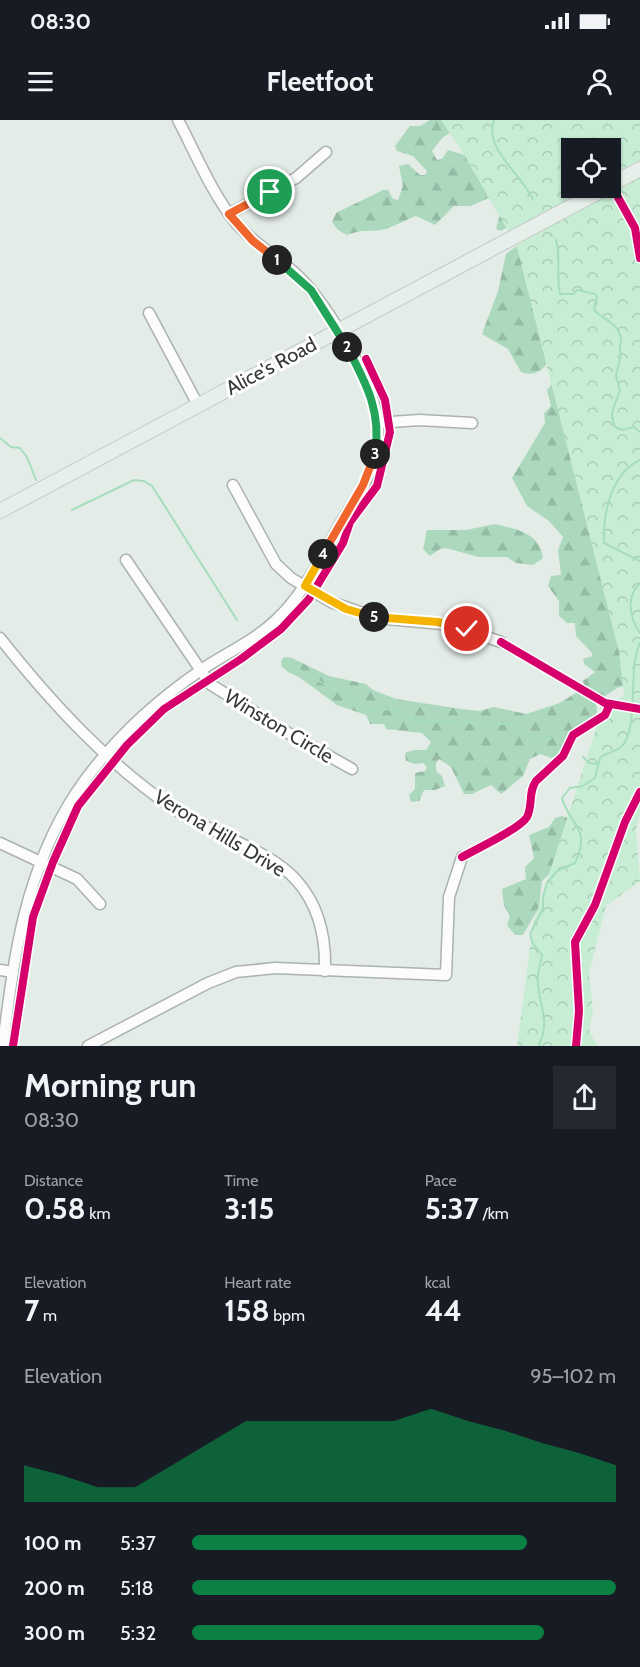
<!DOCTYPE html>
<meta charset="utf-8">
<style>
body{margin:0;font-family:Cabin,sans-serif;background:#242831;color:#f1f3f6;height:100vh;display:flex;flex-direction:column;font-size:22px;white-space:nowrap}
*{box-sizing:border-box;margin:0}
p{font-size:20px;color:#9ea1a6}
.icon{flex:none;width:33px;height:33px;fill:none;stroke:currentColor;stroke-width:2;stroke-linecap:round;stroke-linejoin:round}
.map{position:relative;height:926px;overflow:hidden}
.details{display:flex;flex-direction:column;background:#171b24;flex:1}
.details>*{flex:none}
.fabs{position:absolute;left:561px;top:18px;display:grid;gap:12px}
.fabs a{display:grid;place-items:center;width:60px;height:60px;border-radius:0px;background:#171b24;box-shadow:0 2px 4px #0004;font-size:30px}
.pin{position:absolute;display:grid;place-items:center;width:51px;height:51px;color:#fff;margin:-26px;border:3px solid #fff;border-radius:50%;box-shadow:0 2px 6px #0007}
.km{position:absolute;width:30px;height:30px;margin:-15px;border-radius:50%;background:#222;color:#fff;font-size:16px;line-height:30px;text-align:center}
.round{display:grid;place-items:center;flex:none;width:63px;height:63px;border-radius:0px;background:#242831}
.headline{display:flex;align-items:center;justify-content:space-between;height:102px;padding:0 24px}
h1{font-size:33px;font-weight:700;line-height:45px}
.metrics{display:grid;grid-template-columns:repeat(3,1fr);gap:9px;height:102px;padding:6px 24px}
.metrics div{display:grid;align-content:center}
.metrics b{font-size:30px;font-weight:700}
.metrics small{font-size:16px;font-weight:400}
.metrics p{font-size:16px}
.chart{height:168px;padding:12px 24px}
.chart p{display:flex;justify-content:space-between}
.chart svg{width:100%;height:108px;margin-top:6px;fill:#0b8043;opacity:.7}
ul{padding:0 24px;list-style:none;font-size:20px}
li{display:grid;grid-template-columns:96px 72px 1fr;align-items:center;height:45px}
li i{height:15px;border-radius:8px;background:#0b8043}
.status{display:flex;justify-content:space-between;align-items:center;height:42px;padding:0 30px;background:#171b24;direction:ltr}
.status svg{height:16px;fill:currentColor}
header{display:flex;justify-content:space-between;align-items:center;height:78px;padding:0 24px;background:#171b24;font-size:27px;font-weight:700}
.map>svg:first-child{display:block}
.forest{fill:url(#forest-firs)}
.park{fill:url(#park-crowns)}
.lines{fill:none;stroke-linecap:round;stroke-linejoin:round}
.stream{stroke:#a6debc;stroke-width:2}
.minor-casing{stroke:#acb2ae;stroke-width:13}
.major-casing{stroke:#c6c9c7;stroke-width:16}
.minor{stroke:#fbfcfb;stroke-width:10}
.major{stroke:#e6efea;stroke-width:14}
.cycleway-casing{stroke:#fff;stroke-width:11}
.cycleway{stroke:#d6006c;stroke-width:8}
.split-1-casing{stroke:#fff;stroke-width:12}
.split-2-casing{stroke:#fff;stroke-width:12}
.split-3-casing{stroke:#fff;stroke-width:12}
.split-4-casing{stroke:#fff;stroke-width:12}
.split-5-casing{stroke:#fff;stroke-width:12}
.split-6-casing{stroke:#fff;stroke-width:12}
.split-1{stroke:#f0652b;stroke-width:8}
.split-2{stroke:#22a559;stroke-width:8}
.split-3{stroke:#22a559;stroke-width:8}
.split-4{stroke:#f0652b;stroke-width:8}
.split-5{stroke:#f5b400;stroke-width:8}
.split-6{stroke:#f5b400;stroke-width:8}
.labels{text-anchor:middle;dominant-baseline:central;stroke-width:6;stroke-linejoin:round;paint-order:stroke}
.street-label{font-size:20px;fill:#363b37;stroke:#fff}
</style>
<div class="status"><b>08:30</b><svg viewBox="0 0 49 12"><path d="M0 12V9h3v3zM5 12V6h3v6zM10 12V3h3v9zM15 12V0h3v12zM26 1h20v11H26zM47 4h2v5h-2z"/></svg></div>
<header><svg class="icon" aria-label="menu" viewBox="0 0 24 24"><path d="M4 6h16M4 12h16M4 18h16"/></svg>Fleetfoot<svg class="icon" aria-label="person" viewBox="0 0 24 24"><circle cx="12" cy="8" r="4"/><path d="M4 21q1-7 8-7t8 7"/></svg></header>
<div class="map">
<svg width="640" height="926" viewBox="0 0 640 926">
<defs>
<pattern id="forest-firs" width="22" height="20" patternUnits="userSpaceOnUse" patternTransform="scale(1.5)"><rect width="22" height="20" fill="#acd9be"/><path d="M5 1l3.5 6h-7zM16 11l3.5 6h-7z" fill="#95bba4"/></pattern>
<pattern id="park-crowns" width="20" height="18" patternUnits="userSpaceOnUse" patternTransform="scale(1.5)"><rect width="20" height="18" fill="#c8edd5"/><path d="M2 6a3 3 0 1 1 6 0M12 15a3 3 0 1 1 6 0" fill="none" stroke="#acccb7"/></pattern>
</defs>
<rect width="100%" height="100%" fill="#e4ece7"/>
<g class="forest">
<path d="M430 0H487L451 12 442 18 432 31 437 40 442 39 448 30 468 36 519 100 501 111 496 109 500 94 494 81 489 78 470 86H454L435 105 416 96C405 100 396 106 385 109 372 113 365 108 347 115L338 110 332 102 336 93 383 70H388L393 79 398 80 403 66 399 46 408 44 420 55H425L427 51 413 36 397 31 395 26 410 6H420Z"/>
<path d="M518 125 640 452 624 566 617 568 604 577C595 574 585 572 583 561L595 552 584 544 583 539 592 536V533L576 516 575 503H567L559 496V481L548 466 551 456 561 455 558 430 563 417 549 401 527 386 512 358 545 303 544 293 551 286 547 270 557 258 549 240C543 251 534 257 521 252L508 229 482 214 498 171 506 134Z"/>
<path d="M495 404C516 409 540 413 543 438L533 445 516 443 507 437H478L446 428 440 429 430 436 423 429 427 410H466Z"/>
<polygon points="284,537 292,538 329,556 366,564 373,570 396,579 461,589 480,591 494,587 526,594 560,583 577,572 596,583 597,592 589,602 571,613 558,636 551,638 540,634 530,639 523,656 501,674 491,665 472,674 464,674 451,647 439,639 436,643 436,651 442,656 445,666 435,670 424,670 419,681 411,682 409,675 415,669 415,653 425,651 427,647 423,643 415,644 406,641 405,633 414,630 426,630 431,622 422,613 386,609 384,604 370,604 366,595 337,585 299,557 288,552 282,547 281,541"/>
<polygon points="562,696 568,698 552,751 542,761 539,787 523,815 515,815 507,805 510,797 504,785 502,769 526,759 525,747 534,738 529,715 549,707 555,698"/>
</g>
<g class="park">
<polygon points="441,0 640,0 640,45 611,60 610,28 572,28 572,68 597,68 510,114 466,38"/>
<polygon points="640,54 640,694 636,710 640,761 606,786 589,853 593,891 589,910 597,926 517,926 533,804 603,587 624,576 619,532 515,120"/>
</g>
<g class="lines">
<g class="stream">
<path d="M494 0C483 29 523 55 533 80"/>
<path d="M556 120C561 139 556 156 560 174H573L577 170 595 174 597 177 594 190C603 200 620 203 621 220 621 226 618 228 621 234L616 256 620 270C616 285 608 291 615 307L622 310 634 307 640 312"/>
<polyline points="0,318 11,327 20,328 27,337 36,360"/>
<path d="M640 340C611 354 603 393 604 423L640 441"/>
<polyline points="72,390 134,360 144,361 152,366 237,500"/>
<path d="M640 463C626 477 629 497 640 513"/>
<polyline points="288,543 369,590 392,589 415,601 513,604 536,619 551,619"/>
<polyline points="583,637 589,643 598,644"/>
<path d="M539 926C551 895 539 891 538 862 537 852 541 844 542 835L532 822 530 814 543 789V777L547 763 557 751 575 743C592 707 569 705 562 678L570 668 583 666 595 658 600 638C607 632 615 632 621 627 640 610 627 549 640 523"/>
</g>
<defs>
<g id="minor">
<polyline points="229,94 296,58 326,32"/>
<polyline points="149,193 198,285"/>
<polyline points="378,303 419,300 472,303"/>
<polyline points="233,365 276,444 291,458 331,482 377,498 453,505 501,522"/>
<polyline points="126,440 210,564 283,610 352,649"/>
<path d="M0 518C50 581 108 645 176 690 213 715 269 729 297 761 320 787 326 818 325 851"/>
<polyline points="0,723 77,759 100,784"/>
<polyline points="0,850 13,852"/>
<path d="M3 926C13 837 26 749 76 673 108 625 153 583 201 550 226 533 254 521 276 500 305 473 322 435 342 401 354 381 370 359 375 336 380 318 379 298 373 280 362 244 324 180 297 155 277 136 254 124 236 103 212 74 196 34 178 0"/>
<polyline points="88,926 208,863 236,852 275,848 446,855 449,777 462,737"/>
</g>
<g id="major">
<polyline points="610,65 640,49"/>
<polyline points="0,391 606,68"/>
</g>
</defs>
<use href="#minor" class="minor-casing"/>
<use href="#major" class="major-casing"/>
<use href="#minor" class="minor"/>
<use href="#major" class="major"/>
<defs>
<g id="cycleway">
<polyline points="610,63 635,108 640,138"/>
<polyline points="501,522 605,583 640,589"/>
<path d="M462 737C476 729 520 709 527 697 533 686 528 672 536 661L563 636 573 615 605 595 610 584"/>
<polyline points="13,926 33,797 53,742 78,686 127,625 164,589 241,539 281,509 309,479 343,423 350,402 377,366 390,312 385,280 366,239"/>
<polyline points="576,926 579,891 575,822 595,785 625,702 640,672"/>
</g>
</defs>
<use href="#cycleway" class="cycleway-casing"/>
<use href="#cycleway" class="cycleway"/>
</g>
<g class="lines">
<defs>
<polyline id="split-1" points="270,72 229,94 253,121 277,140"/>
<polyline id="split-2" points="277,140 311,170 347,227"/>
<path id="split-3" d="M347 227C366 263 382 292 375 334"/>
<polyline id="split-4" points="323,434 363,365 375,334"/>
<polyline id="split-5" points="323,434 305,466 346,489 374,497"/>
<polyline id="split-6" points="374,497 438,502 467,509"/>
</defs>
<use href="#split-1" class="split-1-casing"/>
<use href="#split-2" class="split-2-casing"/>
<use href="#split-3" class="split-3-casing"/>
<use href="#split-4" class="split-4-casing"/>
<use href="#split-5" class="split-5-casing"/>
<use href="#split-6" class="split-6-casing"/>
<use href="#split-1" class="split-1"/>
<use href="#split-2" class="split-2"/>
<use href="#split-3" class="split-3"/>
<use href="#split-4" class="split-4"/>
<use href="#split-5" class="split-5"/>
<use href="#split-6" class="split-6"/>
</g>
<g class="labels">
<g class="street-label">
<text transform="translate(271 246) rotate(-28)">Alice's Road</text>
<text transform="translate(279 606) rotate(31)">Winston Circle</text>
<text transform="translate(220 713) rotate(31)">Verona Hills Drive</text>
</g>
</g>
</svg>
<div class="fabs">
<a><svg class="icon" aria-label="locate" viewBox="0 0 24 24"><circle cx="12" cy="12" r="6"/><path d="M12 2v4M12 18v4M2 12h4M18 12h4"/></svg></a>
</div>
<div class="pin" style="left:270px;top:72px;background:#1e9e55"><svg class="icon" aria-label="arrive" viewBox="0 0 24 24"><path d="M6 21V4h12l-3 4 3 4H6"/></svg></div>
<div class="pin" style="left:467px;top:509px;background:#d93025"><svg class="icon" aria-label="check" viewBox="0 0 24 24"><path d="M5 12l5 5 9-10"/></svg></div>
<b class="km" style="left:277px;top:140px">1</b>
<b class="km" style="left:347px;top:227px">2</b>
<b class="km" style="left:375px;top:334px">3</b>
<b class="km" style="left:323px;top:434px">4</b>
<b class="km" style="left:374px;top:497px">5</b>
</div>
<section class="details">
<div class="headline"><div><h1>Morning run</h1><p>08:30</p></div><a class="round"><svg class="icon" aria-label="share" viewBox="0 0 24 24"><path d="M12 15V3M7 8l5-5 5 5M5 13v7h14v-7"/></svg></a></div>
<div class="metrics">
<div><p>Distance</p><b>0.58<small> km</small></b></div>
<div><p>Time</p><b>3:15</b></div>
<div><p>Pace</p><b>5:37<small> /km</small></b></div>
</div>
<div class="metrics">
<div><p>Elevation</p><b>7<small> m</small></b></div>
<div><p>Heart rate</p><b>158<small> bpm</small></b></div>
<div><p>kcal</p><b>44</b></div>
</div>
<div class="chart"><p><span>Elevation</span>95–102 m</p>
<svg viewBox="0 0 160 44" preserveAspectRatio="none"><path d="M0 44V29L10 33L20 38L30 38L40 29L50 20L60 11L70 11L80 11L90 11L100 11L110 6L120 11L130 15L140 20L150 24L160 29V44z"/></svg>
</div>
<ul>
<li><b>100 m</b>5:37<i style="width:79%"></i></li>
<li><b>200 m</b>5:18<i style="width:100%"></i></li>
<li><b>300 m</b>5:32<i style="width:83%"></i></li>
</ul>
</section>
